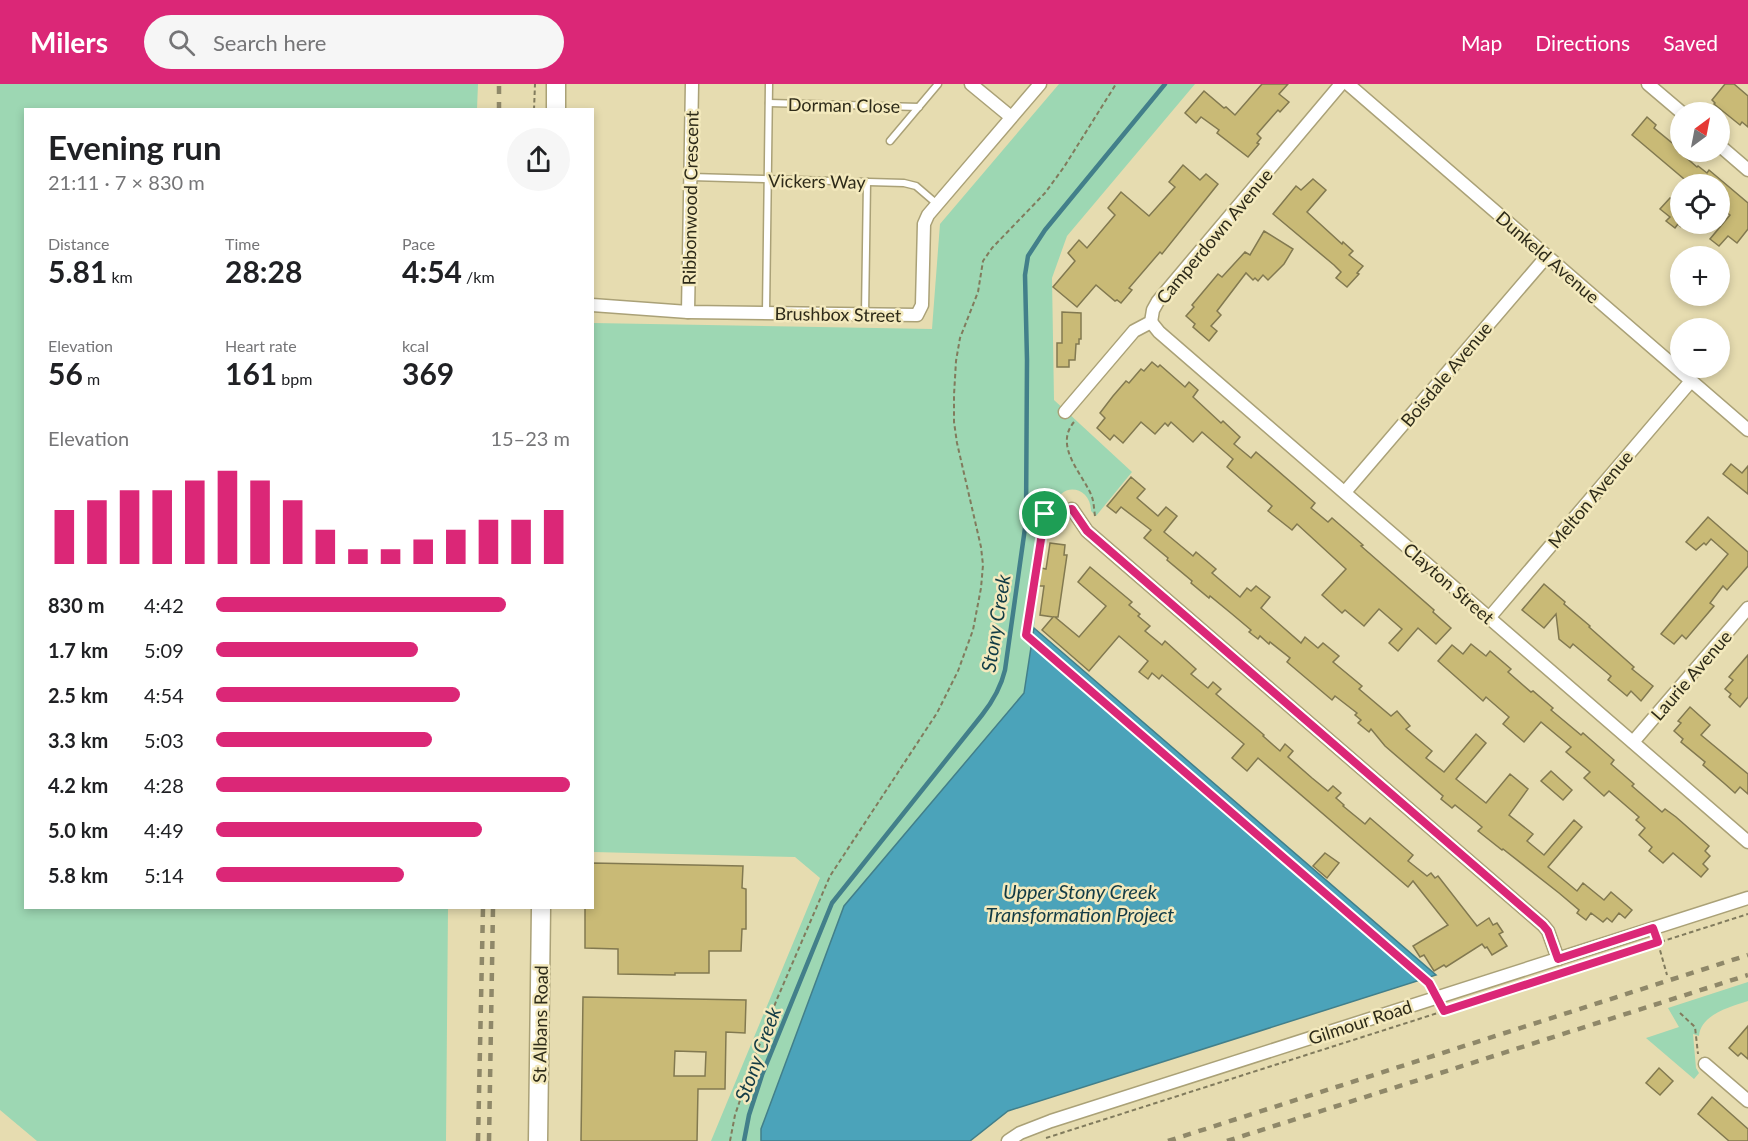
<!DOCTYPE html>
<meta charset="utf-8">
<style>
body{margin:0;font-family:Lato,sans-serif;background:#f6f6f6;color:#202124;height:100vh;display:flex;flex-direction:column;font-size:22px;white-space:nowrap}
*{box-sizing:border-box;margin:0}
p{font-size:20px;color:#757577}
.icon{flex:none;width:33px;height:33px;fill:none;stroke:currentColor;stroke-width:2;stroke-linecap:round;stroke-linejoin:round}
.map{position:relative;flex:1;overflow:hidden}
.side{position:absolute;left:24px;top:24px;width:570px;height:801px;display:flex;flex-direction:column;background:#fff;border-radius:0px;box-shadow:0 3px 9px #0003}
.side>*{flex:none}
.needle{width:39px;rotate:32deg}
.tools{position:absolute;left:1670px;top:18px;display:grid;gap:12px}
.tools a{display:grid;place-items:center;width:60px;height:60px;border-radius:50%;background:#fff;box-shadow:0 3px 9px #0003;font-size:30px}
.pin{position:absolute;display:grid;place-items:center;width:51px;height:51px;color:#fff;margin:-26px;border:3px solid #fff;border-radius:50%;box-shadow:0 2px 6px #0007}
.round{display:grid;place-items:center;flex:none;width:63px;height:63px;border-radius:32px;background:#f6f6f6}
.overview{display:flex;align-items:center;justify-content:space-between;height:102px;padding:0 24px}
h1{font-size:33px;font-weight:700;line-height:45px}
.stats{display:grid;grid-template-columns:repeat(3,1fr);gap:9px;height:102px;padding:6px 24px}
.stats div{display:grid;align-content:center}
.stats b{font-size:30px;font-weight:700}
.stats small{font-size:16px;font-weight:400}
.stats p{font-size:16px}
.chart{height:168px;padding:12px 24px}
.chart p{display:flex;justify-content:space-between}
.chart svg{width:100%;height:108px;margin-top:6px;stroke:#db2777;stroke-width:6}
ul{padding:0 24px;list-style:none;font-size:20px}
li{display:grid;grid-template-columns:96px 72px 1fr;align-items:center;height:45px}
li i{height:15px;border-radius:8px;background:#db2777}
header{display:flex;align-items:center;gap:36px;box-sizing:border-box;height:84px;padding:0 30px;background:#db2777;color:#fff}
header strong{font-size:28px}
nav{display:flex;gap:33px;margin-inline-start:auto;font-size:21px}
.search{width:420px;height:54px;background:#f6f6f6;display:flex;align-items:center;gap:15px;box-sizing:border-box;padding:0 21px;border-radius:33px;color:#757577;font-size:22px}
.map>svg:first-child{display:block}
.green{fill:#9dd7b3}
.water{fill:#4ba3ba;stroke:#427f8a;stroke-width:1.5}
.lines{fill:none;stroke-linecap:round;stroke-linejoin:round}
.stream{stroke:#427f8a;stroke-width:4.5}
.building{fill:#c9ba76;stroke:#827950;stroke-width:1.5;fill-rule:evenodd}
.lane-casing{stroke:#aaa177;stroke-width:9}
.street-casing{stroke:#aaa177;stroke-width:15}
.secondary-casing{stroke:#aaa177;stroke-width:21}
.path{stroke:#817b5d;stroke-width:2;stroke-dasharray:4.5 3;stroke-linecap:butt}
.lane{stroke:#fff;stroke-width:6}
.street{stroke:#fff;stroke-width:12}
.secondary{stroke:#fff;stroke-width:18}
.rail{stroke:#8f8869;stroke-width:4.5;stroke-dasharray:8 8;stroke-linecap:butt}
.route-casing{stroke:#fff;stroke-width:12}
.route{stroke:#db2777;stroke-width:8}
.labels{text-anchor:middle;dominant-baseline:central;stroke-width:5;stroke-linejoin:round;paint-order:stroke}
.street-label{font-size:18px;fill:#2e2b19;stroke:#f3e9bd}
.water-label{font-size:20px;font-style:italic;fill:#123b45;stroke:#f3e9bd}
</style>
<header>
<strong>Milers</strong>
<div class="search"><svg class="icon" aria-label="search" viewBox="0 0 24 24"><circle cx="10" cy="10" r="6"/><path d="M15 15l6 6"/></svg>Search here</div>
<nav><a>Map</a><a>Directions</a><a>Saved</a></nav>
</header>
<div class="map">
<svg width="1748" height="1057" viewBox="0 0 1748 1057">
<rect width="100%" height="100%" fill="#e6dcb0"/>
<g class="green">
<polygon points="0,0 478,0 477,25 26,26 26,824 448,824 446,1057 37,1057 0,1026"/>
<path d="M1059 0H1195L1067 152 1052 194 1054 316 1132 388 1096 432 1091 427C1091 401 1058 397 1055 424L1047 425 1034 544 1436 891 1008 1027 970 1057H711L820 794 795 773 593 768V239L932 245 940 140Z"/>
<path d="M1748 898V917C1730 923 1701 930 1699 952L1693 950 1696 984 1699 989 1694 995 1646 954 1679 943 1668 924Z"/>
</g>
<polygon class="water" points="1034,544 1436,891 1008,1027 970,1057 761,1057 761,1045 844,822 1024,609"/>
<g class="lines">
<path class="stream" d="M744 1057 749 1031 762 991 832 819 982 631C993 617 1001 603 1005 586L1026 437 1027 276 1025 191 1028 172 1045 146 1165 0"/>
</g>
<g class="building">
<polygon points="1262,0 1288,0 1279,10 1289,18 1280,28 1278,26 1257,50 1261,54 1257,59 1259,60 1248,73 1217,49 1219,46 1201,33 1196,39 1185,29 1204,7 1224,24 1226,23 1235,31"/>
<polygon points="1725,0 1734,0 1748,12 1748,43 1742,38 1740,41 1714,20 1715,19 1712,16"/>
<polygon points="1647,33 1656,41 1654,44 1677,63 1676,65 1697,83 1698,82 1707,89 1709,86 1748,119 1748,145 1737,159 1728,152 1719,162 1710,155 1730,131 1719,122 1719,100 1690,100 1632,51"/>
<polygon points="1183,81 1200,96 1206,90 1218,100 1162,170 1160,168 1129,204 1132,206 1121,219 1117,216 1115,217 1096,201 1077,223 1053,203 1075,177 1068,169 1079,156 1087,164 1115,131 1108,124 1121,108 1149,132 1175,103 1169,98"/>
<polygon points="1313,95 1326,106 1307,128 1342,160 1343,158 1353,167 1349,171 1363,182 1357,189 1359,190 1347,203 1336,194 1341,188 1334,181 1273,130 1296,102 1301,106"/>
<polygon points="1680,108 1680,142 1678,140 1675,144 1666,137 1670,133 1660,125 1670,114 1673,116"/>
<polygon points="1264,147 1293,165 1284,180 1268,196 1263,191 1258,197 1255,194 1253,196 1246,189 1217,227 1221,231 1211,242 1217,247 1209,257 1193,243 1195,240 1186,232 1194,223 1192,221 1218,190 1222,193 1245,168 1250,171"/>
<polygon points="1062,228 1081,229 1081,255 1079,255 1079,260 1076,260 1075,276 1069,276 1069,283 1057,283 1057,259 1062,259"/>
<polygon points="1152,278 1158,283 1160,281 1185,303 1189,298 1198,306 1193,313 1221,339 1223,337 1240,353 1234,360 1251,374 1256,368 1315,419 1311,424 1328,438 1332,434 1363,461 1361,462 1434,526 1433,528 1451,544 1436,560 1418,544 1398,567 1389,559 1402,545 1379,525 1364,542 1345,526 1342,529 1322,511 1346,485 1297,440 1292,446 1268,427 1272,422 1227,383 1233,375 1202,348 1193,358 1171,338 1168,342 1165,339 1155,350 1141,338 1123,359 1114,351 1110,356 1097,344 1105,334 1100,329 1113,312 1126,297 1129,299 1141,285 1144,287"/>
<polygon points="1731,380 1742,389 1748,382 1748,410 1723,390"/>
<polygon points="1131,393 1145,405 1137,414 1158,432 1166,423 1177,432 1164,448 1193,472 1196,468 1216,485 1212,489 1240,513 1247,504 1251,507 1256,502 1270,513 1261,524 1301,559 1305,553 1318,564 1323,559 1339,572 1333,578 1362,602 1359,605 1391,632 1397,627 1410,642 1406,645 1432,667 1426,674 1444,688 1476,650 1486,659 1456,695 1486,719 1510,690 1528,705 1509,731 1533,750 1527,757 1544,771 1574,736 1582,743 1548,783 1577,807 1583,799 1604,816 1611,808 1632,826 1625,834 1619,829 1612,838 1607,834 1603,838 1591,829 1586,836 1577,829 1579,826 1559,809 1503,765 1502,766 1478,747 1482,743 1475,737 1455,721 1452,724 1441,715 1443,712 1385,662 1371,645 1369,648 1358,639 1361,636 1355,631 1357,629 1335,612 1332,616 1287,578 1290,574 1270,558 1269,560 1260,552 1258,555 1249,548 1251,546 1232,530 1210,512 1209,514 1191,499 1192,497 1167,476 1168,474 1144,454 1151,446 1121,423 1116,429 1107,422"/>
<polygon points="1708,433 1748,468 1748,482 1727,506 1723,502 1710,519 1714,522 1686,555 1682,551 1674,560 1661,550 1728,470 1711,455 1706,461 1704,459 1696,466 1686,458"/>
<polygon points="1050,459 1065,461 1064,471 1067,471 1058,533 1055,533 1079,553 1106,522 1078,498 1090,483 1132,518 1129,521 1140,530 1138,532 1150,542 1145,547 1162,561 1165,557 1196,585 1191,590 1208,604 1213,598 1221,605 1216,610 1264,651 1263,652 1280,667 1285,660 1293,667 1288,673 1312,694 1328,707 1333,702 1341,709 1336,714 1344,721 1343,722 1365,740 1370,734 1413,771 1408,777 1427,792 1431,789 1435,794 1438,792 1477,842 1489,834 1493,841 1497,839 1503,848 1499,850 1507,862 1492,871 1487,863 1485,864 1482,860 1446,883 1444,881 1434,887 1424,871 1420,873 1413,862 1448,841 1413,797 1408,803 1258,674 1247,687 1232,674 1244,660 1162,591 1159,595 1152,589 1148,595 1139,588 1148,577 1119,552 1089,587 1042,546 1053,533 1040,531 1044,502 1039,502 1041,484 1046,485"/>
<polygon points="1544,500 1565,518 1564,520 1590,542 1589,543 1634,583 1632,585 1653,602 1641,617 1631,607 1627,612 1608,596 1611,592 1573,560 1570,564 1559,555 1556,530 1544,544 1522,526"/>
<polygon points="1471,560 1486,572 1490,567 1511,585 1508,588 1531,608 1533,607 1553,624 1551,626 1581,651 1583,649 1614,676 1611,680 1634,700 1632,702 1662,728 1665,725 1676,733 1709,762 1705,767 1710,772 1703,780 1708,785 1701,793 1673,769 1663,779 1649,767 1652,763 1639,751 1645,744 1636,736 1639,733 1609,707 1604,712 1584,694 1590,688 1566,668 1571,663 1541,638 1524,658 1503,640 1509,633 1486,613 1483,617 1438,577 1452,561 1463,570"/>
<polygon points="1748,571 1748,613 1740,623 1729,613 1731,610 1725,605 1733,596 1729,593"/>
<polygon points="1690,623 1710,641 1701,651 1748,690 1748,710 1740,703 1735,709 1725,700 1703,681 1705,678 1681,658 1683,655 1674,647 1681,639 1678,637"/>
<polygon points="1551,687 1572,706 1563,716 1541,697"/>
<polygon points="1325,769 1339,779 1327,794 1313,782"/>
<polygon points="592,779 743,782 742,804 746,805 746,845 742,845 741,867 709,867 709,889 675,889 675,891 618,890 618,865 585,864 585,824 592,824"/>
<path d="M583 913 746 916 745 949 726 948 725 1005H698L697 1057H581ZM675 967 706 968 705 992H674Z"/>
<polygon points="1748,942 1748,975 1741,969 1738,972 1729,964"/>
<polygon points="1659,984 1673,997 1660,1011 1646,999"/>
<polygon points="1712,1013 1748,1045 1748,1057 1729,1057 1698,1030"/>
</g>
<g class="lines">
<defs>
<g id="lane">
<polyline points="769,19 919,23"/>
<polyline points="890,57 938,0"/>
<polyline points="691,93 904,99 916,102 937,120"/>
<polyline points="766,229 769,0"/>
<polyline points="865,231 867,98"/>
</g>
<g id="street">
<polyline points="971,0 1011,33"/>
<polyline points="1348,0 1748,346"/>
<polyline points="1648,0 1681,28"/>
<polyline points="1719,61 1748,86"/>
<polyline points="592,221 688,228 917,231 922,221 924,140 928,131 1040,0"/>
<polyline points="688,228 692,0"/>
<polyline points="1151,238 1159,248 1748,758"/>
<polyline points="1065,328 1134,247 1151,238 1153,226 1158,217 1341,0"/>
<polyline points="1345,408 1547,172"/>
<polyline points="1072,425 1087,447 1543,841 1548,847 1558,875"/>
<polyline points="1489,534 1691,297"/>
<polyline points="1633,658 1748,524"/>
<polyline points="1705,980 1748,1017"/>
<polyline points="1008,1057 1020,1049 1051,1037 1748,814"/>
</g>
<g id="secondary">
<polyline points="556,26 556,0"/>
<polyline points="538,1057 541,824"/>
</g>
</defs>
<use href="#lane" class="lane-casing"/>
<use href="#street" class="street-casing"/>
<use href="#secondary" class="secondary-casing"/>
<g class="path">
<polyline points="534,26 535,0"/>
<path d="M1074 338C1053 363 1084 391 1092 413 1094 419 1094 426 1095 432"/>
<polyline points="1060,428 1045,430 1026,551 1430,901"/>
<polyline points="1658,859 1667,891"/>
<polyline points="1680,929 1695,943 1698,970"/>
<polyline points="1046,1054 1748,830"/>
<polyline points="730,1057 735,1031 754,975 777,915 830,792 937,629 958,587 973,546 981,504 983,481 981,463 957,359 954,338 954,311 956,277 960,254 978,208 983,177 992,164 1045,109 1064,83 1116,0"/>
</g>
<use href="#lane" class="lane"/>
<use href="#street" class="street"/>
<use href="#secondary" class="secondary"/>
<g class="rail">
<polyline points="499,26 499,0"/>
<polyline points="478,1057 483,824"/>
<polyline points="489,1057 493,824"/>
<polyline points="1168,1057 1748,871"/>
<polyline points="1227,1057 1748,891"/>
</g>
</g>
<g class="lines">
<defs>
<polygon id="route" points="1072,425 1087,447 1543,841 1548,847 1558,875 1653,844 1658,858 1444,927 1429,899 1026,551 1045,430"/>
</defs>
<use href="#route" class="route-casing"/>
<use href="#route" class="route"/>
</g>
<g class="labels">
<g class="street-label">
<text transform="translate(844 21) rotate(1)">Dorman Close</text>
<text transform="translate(817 97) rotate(1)">Vickers Way</text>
<text transform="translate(690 114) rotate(-89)">Ribbonwood Crescent</text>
<text transform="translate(1214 152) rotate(-50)">Camperdown Avenue</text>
<text transform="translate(1548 173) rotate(41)">Dunkeld Avenue</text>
<text transform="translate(838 230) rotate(1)">Brushbox Street</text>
<text transform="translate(1446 290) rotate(-50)">Boisdale Avenue</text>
<text transform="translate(1590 415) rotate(-50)">Melton Avenue</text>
<text transform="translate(1449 499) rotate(41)">Clayton Street</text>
<text transform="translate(1691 591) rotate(-49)">Laurie Avenue</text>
<text transform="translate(1360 938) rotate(-18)">Gilmour Road</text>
<text transform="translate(540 940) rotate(-89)">St Albans Road</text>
</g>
<g class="water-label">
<text transform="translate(995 539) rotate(-81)">Stony Creek</text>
<text x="1080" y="807">Upper Stony Creek<tspan x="1080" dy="23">Transformation Project</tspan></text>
<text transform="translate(757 970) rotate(-70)">Stony Creek</text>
</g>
</g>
</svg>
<div class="tools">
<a><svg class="needle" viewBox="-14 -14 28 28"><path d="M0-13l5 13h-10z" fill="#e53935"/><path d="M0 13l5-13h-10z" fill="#757577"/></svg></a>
<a><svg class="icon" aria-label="locate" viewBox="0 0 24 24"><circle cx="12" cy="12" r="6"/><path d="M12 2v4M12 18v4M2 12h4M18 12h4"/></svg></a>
<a>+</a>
<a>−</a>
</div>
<div class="pin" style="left:1045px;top:430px;background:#1e9e55"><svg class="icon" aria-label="arrive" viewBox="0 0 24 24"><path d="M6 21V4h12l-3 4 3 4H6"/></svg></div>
<section class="side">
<div class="overview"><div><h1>Evening run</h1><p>21:11 · 7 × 830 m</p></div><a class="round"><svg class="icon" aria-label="share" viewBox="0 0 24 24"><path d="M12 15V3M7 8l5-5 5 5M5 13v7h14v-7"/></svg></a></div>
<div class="stats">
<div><p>Distance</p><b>5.81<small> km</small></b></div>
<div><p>Time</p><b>28:28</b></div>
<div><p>Pace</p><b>4:54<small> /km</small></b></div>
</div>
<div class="stats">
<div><p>Elevation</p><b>56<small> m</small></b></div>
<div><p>Heart rate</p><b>161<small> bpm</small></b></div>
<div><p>kcal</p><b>369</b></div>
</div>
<div class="chart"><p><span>Elevation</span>15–23 m</p>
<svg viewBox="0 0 160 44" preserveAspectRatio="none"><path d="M5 44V22M15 44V18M25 44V14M35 44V14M45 44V10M55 44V6M65 44V10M75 44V18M85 44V30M95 44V38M105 44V38M115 44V34M125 44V30M135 44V26M145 44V26M155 44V22"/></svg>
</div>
<ul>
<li><b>830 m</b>4:42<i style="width:82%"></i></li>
<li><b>1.7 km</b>5:09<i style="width:57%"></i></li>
<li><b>2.5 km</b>4:54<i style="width:69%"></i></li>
<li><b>3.3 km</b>5:03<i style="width:61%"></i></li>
<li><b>4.2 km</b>4:28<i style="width:100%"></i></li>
<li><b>5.0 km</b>4:49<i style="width:75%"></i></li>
<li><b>5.8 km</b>5:14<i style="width:53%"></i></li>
</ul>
</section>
</div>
